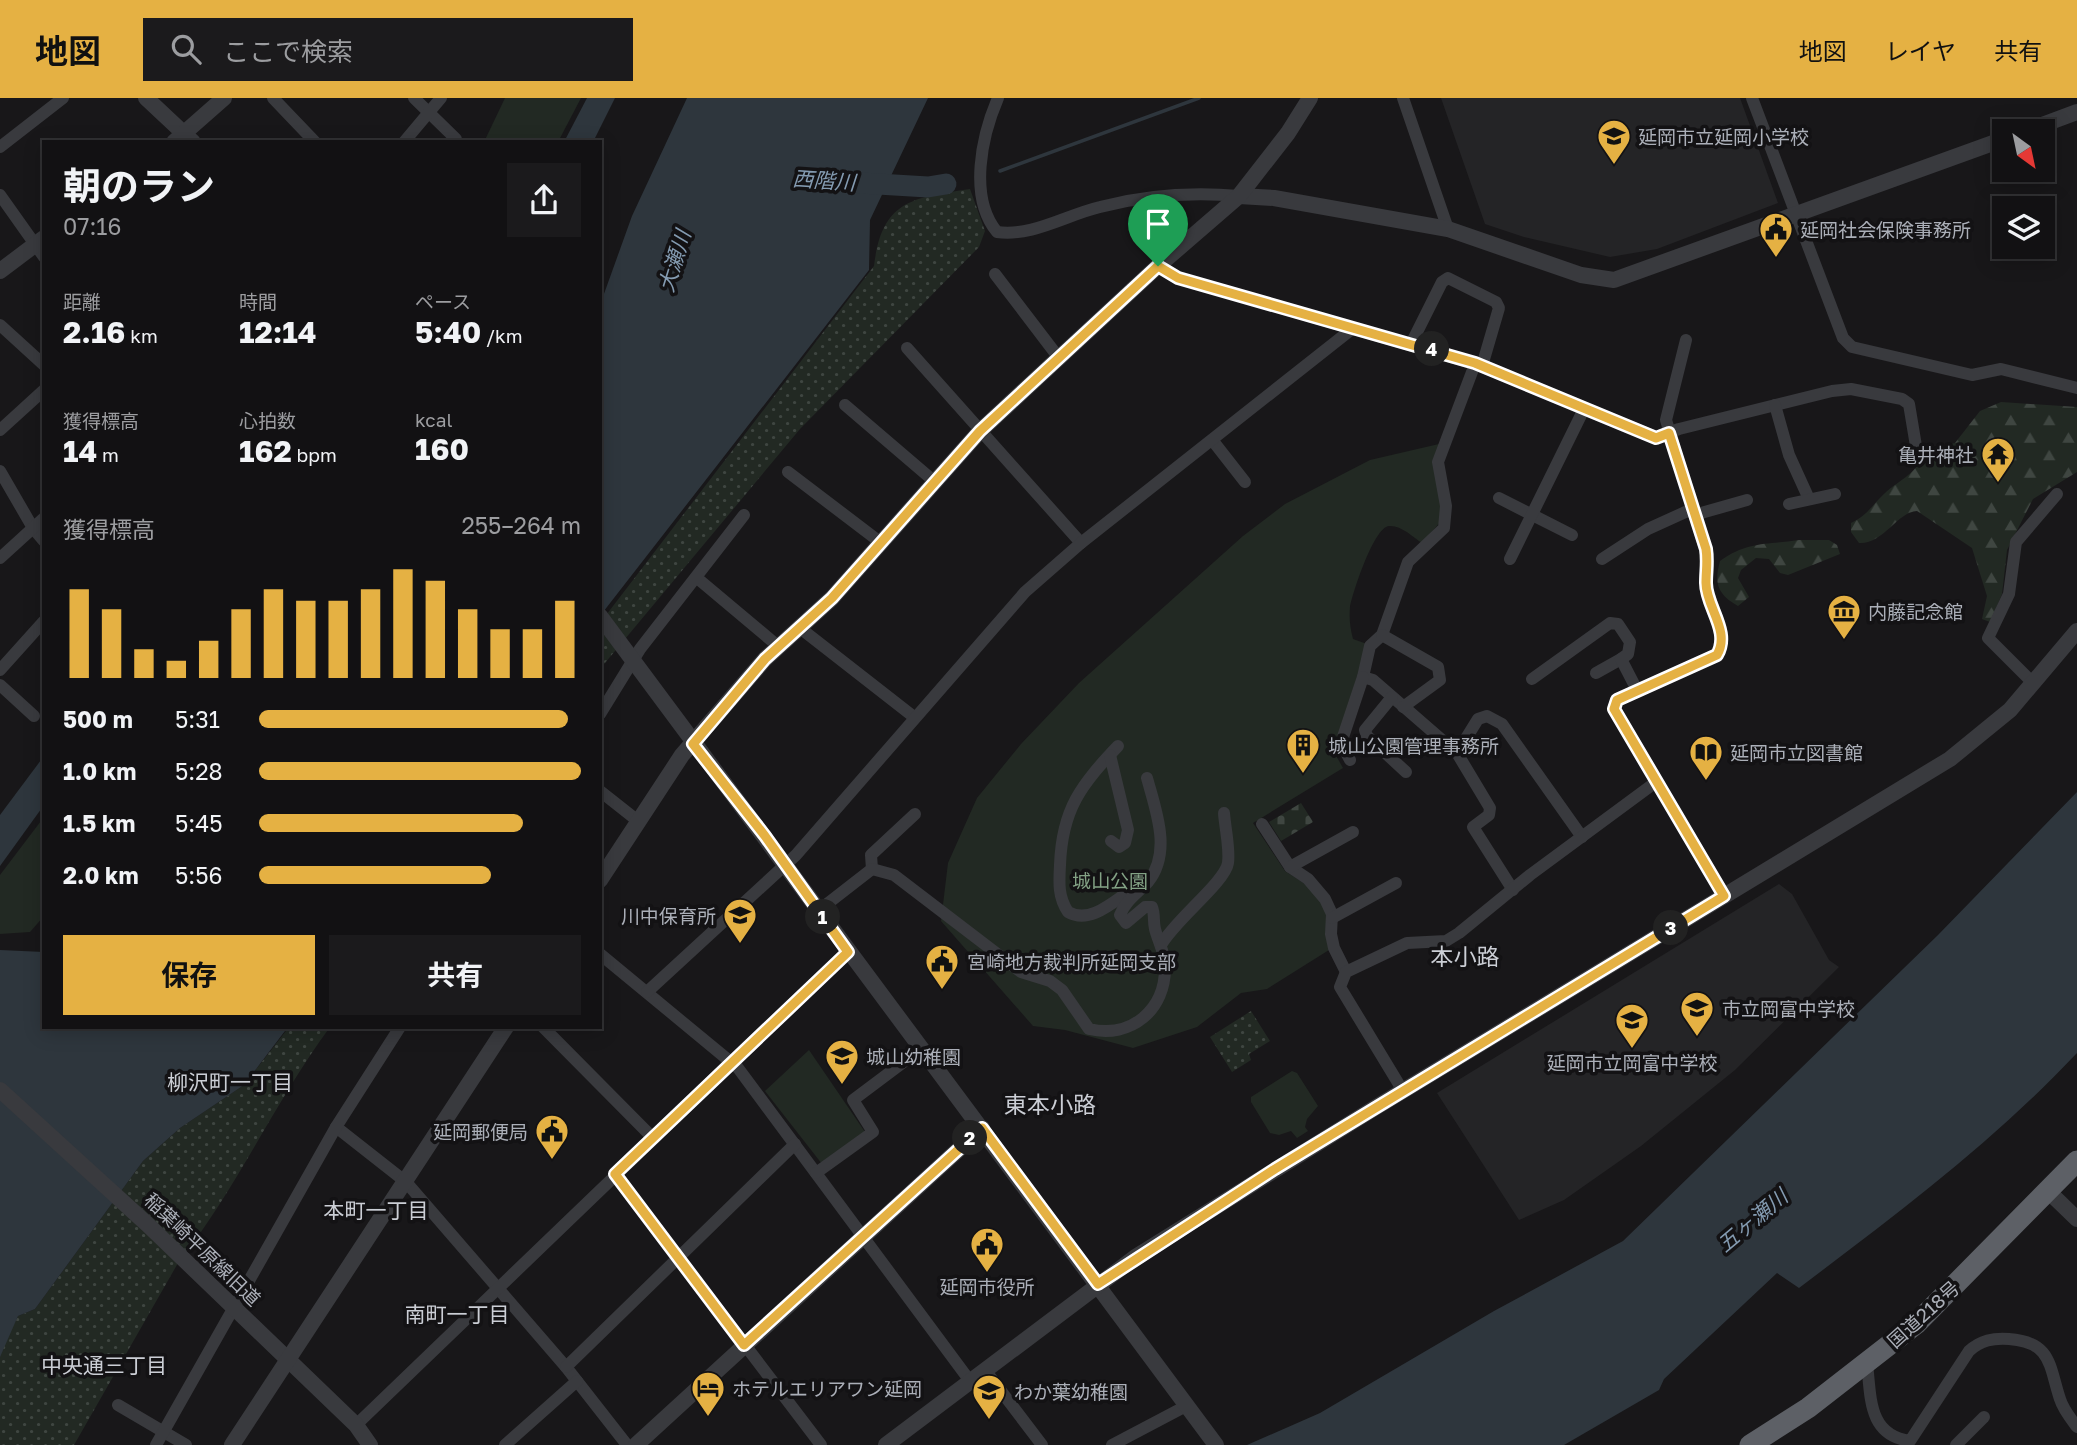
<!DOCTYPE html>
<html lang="ja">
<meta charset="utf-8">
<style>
body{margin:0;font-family:"Golos Text","Noto Sans JP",sans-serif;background:#1b1a1c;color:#f1f3f6;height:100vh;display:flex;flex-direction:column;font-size:26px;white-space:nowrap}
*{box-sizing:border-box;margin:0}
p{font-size:23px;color:#9c9da0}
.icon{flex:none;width:38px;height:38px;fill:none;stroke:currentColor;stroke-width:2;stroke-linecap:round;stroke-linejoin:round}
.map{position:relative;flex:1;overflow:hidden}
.sheet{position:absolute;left:42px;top:42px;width:560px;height:889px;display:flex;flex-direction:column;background:#121113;border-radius:0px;box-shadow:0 4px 18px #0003,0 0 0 2px #313133}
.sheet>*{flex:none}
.needle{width:46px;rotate:147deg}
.controls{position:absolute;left:1992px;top:21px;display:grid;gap:14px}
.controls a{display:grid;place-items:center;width:63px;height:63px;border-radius:0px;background:#121113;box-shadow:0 4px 18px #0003,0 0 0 2px #313133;font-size:35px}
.pin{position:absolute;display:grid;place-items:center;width:60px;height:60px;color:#fff;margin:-72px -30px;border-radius:50% 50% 50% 0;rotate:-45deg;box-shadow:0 0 7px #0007}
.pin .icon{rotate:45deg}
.km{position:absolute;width:35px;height:35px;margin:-18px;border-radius:50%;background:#222;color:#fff;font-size:19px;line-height:35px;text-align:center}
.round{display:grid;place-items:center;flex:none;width:74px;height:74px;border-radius:0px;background:#1b1a1c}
.summary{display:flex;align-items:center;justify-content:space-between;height:119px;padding:0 21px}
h1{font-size:38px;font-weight:700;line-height:52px}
.stats{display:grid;grid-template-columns:repeat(3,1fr);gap:10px;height:119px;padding:7px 21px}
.stats div{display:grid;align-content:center}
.stats b{font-size:30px;font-weight:700}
.stats small{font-size:19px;font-weight:400}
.stats p{font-size:19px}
.chart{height:196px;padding:14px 21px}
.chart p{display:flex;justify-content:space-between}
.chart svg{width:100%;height:126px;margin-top:7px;stroke:#e5b143;stroke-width:6}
.cta{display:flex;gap:14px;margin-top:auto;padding:14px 21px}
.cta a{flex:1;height:80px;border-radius:0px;background:#e5b143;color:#111;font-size:28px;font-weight:700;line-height:80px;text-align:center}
.cta a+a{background:#1b1a1c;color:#f1f3f6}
ul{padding:0 21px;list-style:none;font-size:23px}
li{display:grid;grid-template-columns:112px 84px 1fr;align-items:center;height:52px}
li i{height:18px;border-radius:9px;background:#e5b143}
header{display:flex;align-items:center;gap:42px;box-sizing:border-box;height:98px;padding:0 35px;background:#e5b143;color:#111}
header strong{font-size:33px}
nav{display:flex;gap:38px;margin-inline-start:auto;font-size:24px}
.search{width:490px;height:63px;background:#1b1a1c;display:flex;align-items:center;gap:18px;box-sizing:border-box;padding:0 24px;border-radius:0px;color:#9c9da0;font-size:26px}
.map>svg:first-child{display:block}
.built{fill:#242426}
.grass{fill:url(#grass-dots)}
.forest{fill:url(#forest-firs)}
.cemetery{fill:url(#cemetery-stones)}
.park{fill:#222923}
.water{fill:#2e363d}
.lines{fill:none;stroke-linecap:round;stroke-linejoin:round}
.stream{stroke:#2e363d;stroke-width:3.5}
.river{stroke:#2e363d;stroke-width:21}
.minor{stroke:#393a3e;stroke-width:12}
.tertiary{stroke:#393a3e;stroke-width:16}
.trunk{stroke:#5d6066;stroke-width:21}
.route-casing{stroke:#fff;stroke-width:14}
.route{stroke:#e5b143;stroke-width:9}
.labels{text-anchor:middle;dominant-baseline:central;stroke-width:7;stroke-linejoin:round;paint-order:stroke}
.poi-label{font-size:19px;fill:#abafb8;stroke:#131214;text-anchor:start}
.park-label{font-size:19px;fill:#83a285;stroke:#131214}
.street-label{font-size:19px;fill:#abafb8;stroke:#131214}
.water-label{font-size:21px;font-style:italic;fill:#849bb1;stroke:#131214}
.neighbourhood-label{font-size:21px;fill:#cbced5;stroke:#131214}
.quarter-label{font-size:23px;fill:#cbced5;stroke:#131214}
</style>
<header>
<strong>地図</strong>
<div class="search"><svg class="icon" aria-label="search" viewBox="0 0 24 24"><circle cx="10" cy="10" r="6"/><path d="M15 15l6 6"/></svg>ここで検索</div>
<nav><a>地図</a><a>レイヤ</a><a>共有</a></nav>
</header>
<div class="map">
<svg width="2077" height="1347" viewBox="0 0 2077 1347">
<defs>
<pattern id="grass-dots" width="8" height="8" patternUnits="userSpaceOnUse" patternTransform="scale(1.75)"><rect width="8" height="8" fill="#222923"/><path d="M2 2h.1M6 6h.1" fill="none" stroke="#3f4641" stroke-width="1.8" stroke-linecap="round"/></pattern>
<pattern id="forest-firs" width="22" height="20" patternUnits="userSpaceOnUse" patternTransform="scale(1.75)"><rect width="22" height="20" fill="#222923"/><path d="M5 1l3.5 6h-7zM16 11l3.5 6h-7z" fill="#3f4641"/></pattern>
<pattern id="cemetery-stones" width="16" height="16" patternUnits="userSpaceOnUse" patternTransform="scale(1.75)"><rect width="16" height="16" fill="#222923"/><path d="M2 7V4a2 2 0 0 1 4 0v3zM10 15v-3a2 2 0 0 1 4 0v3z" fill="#3f4641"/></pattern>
</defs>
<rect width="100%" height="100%" fill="#181719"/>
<g class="built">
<polygon points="1441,0 1740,0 1778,105 1657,151 1610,159 1524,139 1485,126"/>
<polygon points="1779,786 1792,796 1829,862 1839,869 1735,972 1641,1048 1564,1102 1519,1122 1437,995"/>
</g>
<g class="grass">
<path d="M970 91 985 133 979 149 800 331 600 571V525L874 168C882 102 912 100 970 91Z"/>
<polygon points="1251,913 1270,943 1249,956 1251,962 1232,974 1210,939"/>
<path d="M289 929H330C274 1005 236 1092 178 1165L74 1347H0V1253L18 1218 35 1211 143 1063 180 1030 244 987Z"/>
</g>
<g class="forest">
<path d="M2001 304 2077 309V374L2033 401 2007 452 2002 496 1990 524 1982 521 1987 498 1972 450 1917 413C1897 414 1884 446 1859 445L1851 434V425C1865 418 1869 412 1879 401 1900 379 1912 382 1928 351L1955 345 1980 313Z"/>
<path d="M1799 442H1829L1837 447 1840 456 1788 477 1780 475 1769 461 1756 460 1741 472 1738 480 1749 499 1738 508C1717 496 1714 485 1720 463 1748 443 1767 447 1799 442Z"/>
</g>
<polygon class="cemetery" points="1301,705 1313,724 1281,743 1269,724"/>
<g class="park">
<polygon points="505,0 581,0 558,44 484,44"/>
<path d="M1439 346 1443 421 1422 445C1413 439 1401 427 1389 428 1374 429 1353 494 1350 509 1349 520 1350 530 1353 541L1367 546 1339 639 1329 645 1343 670 1253 725 1285 773 1316 793 1327 812 1329 852 1267 891 1241 895 1197 929 1133 950 1065 932 1033 928 941 823 948 765 977 700 1021 646 1079 585 1243 438 1285 406 1370 362Z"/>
<polygon points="44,719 44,818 30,834 0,836 0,777"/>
<polygon points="809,952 865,1034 822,1066 765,993"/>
<polygon points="1292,973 1297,975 1318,1008 1307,1021 1305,1029 1308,1033 1297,1040 1291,1033 1279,1037 1270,1035 1251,1004 1251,999"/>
</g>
<g class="water">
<polygon points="587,0 615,0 593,44 564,44"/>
<polygon points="687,0 928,0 870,122 869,172 600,518 600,207 632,118"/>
<polygon points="44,658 44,707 0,768 0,717"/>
<path d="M2077 694V955C1991 1046 1898 1115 1799 1190L1777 1175 1664 1281 1659 1292 1564 1347H1247L1320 1315 1494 1213 1623 1143 1938 837Z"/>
<polygon points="0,852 44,854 44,929 288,929 244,987 180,1030 143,1063 35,1211 18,1218 0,1259"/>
</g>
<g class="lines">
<polyline class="stream" points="1000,73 1199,0"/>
<polyline class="river" points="861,85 928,89 946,86"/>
<g class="minor">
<polyline points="273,0 315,44"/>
<polyline points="414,0 456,41"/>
<path d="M998 0C982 37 968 99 997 134 1032 139 1066 117 1100 109 1146 97 1192 94 1239 98"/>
<polyline points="1403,0 1448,131"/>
<polyline points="1752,0 1843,240 1852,249 1972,277 2001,271 2077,290"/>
<polyline points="404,44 441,0"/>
<polyline points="0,49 63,0"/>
<polyline points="0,97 44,159"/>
<polyline points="1158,168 1178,180 1475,266 1656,339 1679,331 1832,293 1851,291 1902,301 1909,306 1917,354"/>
<polyline points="995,176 1059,260"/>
<polyline points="0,227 44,267"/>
<path d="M1686 242 1666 322 1705 451C1708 464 1703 478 1707 491 1712 511 1729 536 1717 557L1617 602 1614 611 1724 798"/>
<polyline points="1411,246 1442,184 1448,180 1496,204 1499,210 1482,268"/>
<polyline points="907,250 1081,445"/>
<polyline points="1475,266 1438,364 1446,408 1444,430 1408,464 1382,537 1370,548 1363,579 1373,582 1457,655 1490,710 1489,717 1473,729 1513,792"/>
<polyline points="845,307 935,384"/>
<polyline points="1775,307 1789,357 1809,401"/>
<polyline points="0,332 44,292"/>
<polyline points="1213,343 1245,384"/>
<polyline points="0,373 33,430 44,443"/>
<polyline points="788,374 880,444"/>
<polyline points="1499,400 1572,437"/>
<polyline points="1789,406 1835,396"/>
<polyline points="1694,417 1747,402"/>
<polyline points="0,460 44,420"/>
<polyline points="1510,461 1584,311"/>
<polyline points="1602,461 1648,431 1692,411"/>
<polyline points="697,480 778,548"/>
<polyline points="800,530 914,619"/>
<polyline points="1382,537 1438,569 1440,582 1403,609"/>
<polyline points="0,572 44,523"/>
<polyline points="1596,575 1621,561"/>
<polyline points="1532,581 1610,525 1618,526 1630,544 1628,556 1621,561 1637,592"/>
<polyline points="2034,586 1988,540 2009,496 2016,444 2057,396"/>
<polyline points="0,587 34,618"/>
<polyline points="1392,599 1365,632 1367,638 1406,674"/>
<polyline points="600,616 640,551 744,417"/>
<path d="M1118 648C1081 687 1062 711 1060 767 1059 785 1058 799 1068 814 1091 827 1115 802 1134 790"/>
<polyline points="1457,655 1478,621 1487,618 1502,626 1582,739"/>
<polyline points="1110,657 1128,732 1125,745 1119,749 1111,743"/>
<polyline points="1350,662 1341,645 1363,579"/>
<polyline points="600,693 638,723"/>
<polyline points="1262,726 1290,769 1308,781 1325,801 1332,816 1331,836 1334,850 1346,874"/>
<polyline points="1290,769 1353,734"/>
<polyline points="872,771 871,757 915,716"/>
<path d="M818 813 872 771 894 777 1021 874 1050 883 1062 892 1089 931C1131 941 1166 912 1165 868 1165 855 1158 843 1155 831 1153 823 1155 816 1152 809H1145L1126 825 1120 817C1126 802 1138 795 1148 784 1172 754 1156 713 1147 680"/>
<polyline points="1332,820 1396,785"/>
<path d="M1161 847C1175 822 1225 784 1228 765 1230 750 1225 730 1224 715"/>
<polyline points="600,856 738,970 970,1283"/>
<polyline points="647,894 796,757 1025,494 1081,445 1352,231"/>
<polyline points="543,929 652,1039"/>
<polyline points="1403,993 1340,889 1346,874 1407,845 1446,843 1459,835 1530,777 1656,684"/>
<polyline points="336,1029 406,1084 566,1269 627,1347"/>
<polyline points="816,1075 873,1034 853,1002 921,951"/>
<polyline points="615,1076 821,1347"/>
<path d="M1867 1265C1871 1300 1868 1337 1910 1343L1969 1253C1981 1242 1993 1240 2009 1241 2052 1244 2049 1268 2060 1301 2063 1311 2071 1321 2077 1329"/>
<polyline points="566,1269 795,1046"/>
<polyline points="985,1272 1042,1347"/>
<polyline points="118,1307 186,1347"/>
<polyline points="356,1327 848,854"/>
<polyline points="156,1347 336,1029 400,929"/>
<polyline points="505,1347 577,1283"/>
<polyline points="1112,1347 1188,1307"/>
<polyline points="1956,1347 1984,1319"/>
</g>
<g class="tertiary">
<polyline points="146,0 193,44"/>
<polyline points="2026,33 2077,14"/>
<polyline points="174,44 224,0"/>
<polyline points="1239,98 1274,100 1448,131 1581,177 1614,182 2004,41"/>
<polyline points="0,173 44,140"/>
<polyline points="600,518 1216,1347"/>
<polyline points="600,782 682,657 765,561 832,500 980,333 1158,168 1239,98 1288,35 1310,0"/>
<polyline points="0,992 147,1126 356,1327 370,1347"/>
<polyline points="2048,1093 2077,1121"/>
<polyline points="232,1347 506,929"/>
<polyline points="636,1347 982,1030"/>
<polyline points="886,1347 1137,1158 1373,1011 1950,661 2010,612 2077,533"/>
</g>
<polyline class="trunk" points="1750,1347 1808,1310 1916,1226 2077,1063"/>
</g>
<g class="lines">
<defs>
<path id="route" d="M1158 168 1178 180 1475 265 1656 340 1669 335 1706 451C1708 463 1706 473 1706 485 1706 509 1731 533 1717 557L1617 602 1614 611 1724 798 1275 1071 1098 1186 982 1030 744 1247 615 1076 848 854 765 738 693 646 765 561 832 500 980 333Z"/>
</defs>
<use href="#route" class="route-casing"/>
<use href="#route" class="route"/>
</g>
<defs>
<symbol id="school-pin" viewBox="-11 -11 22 30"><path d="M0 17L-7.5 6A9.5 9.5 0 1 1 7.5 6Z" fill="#e5b143" stroke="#131214"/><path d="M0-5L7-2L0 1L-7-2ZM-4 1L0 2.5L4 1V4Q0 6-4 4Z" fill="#111"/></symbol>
<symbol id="civic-pin" viewBox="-11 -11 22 30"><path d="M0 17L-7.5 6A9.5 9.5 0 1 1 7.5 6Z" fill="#e5b143" stroke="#131214"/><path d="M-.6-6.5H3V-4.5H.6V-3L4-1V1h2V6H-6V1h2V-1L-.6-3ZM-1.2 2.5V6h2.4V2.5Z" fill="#111"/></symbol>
<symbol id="temple-pin" viewBox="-11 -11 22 30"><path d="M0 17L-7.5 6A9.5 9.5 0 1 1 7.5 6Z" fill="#e5b143" stroke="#131214"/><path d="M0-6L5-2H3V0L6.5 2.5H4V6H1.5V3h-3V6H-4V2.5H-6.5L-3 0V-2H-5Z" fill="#111"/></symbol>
<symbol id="museum-pin" viewBox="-11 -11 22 30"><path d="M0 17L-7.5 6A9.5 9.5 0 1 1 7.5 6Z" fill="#e5b143" stroke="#131214"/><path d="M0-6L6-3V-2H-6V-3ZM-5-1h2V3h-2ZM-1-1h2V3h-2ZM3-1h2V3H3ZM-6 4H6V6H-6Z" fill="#111"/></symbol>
<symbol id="building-pin" viewBox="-11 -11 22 30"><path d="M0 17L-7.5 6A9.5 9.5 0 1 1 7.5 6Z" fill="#e5b143" stroke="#131214"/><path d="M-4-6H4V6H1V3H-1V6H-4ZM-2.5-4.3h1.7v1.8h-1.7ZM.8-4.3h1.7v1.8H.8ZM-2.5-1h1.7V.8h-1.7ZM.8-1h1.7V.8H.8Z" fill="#111"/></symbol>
<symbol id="library-pin" viewBox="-11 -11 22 30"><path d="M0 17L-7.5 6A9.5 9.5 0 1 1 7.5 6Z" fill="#e5b143" stroke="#131214"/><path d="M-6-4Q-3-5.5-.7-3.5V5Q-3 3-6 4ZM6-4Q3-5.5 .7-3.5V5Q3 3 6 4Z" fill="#111"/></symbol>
<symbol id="hotel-pin" viewBox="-11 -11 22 30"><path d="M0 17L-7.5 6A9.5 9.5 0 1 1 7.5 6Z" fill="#e5b143" stroke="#131214"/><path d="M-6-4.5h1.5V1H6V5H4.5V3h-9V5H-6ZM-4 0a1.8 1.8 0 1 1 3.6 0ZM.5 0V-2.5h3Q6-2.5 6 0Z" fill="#111"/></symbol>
</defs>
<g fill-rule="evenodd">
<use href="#school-pin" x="1595" y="19" width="38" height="52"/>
<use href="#civic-pin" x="1757" y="112" width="38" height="52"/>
<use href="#temple-pin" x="1979" y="337" width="38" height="52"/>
<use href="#museum-pin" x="1825" y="494" width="38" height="52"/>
<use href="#building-pin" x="1284" y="628" width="38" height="52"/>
<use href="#library-pin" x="1687" y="635" width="38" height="52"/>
<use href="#school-pin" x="721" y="798" width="38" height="52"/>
<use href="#civic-pin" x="923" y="844" width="38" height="52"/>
<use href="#school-pin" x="1678" y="891" width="38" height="52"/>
<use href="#school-pin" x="1613" y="903" width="38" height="52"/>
<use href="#school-pin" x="823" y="939" width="38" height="52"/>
<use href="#civic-pin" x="533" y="1014" width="38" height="52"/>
<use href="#civic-pin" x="968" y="1127" width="38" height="52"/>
<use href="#hotel-pin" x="689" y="1271" width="38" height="52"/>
<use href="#school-pin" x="970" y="1274" width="38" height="52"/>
</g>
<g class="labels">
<g class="poi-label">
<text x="1638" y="38">延岡市立延岡小学校</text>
<text x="1800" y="131">延岡社会保険事務所</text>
<text x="1974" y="356" text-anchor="end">亀井神社</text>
<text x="1868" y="513">内藤記念館</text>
<text x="1328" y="647">城山公園管理事務所</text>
<text x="1730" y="654">延岡市立図書館</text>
<text x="716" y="817" text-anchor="end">川中保育所</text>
<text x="967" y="863">宮崎地方裁判所延岡支部</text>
<text x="1722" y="910">市立岡富中学校</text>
<text x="866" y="958">城山幼稚園</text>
<text x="1632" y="964" text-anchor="middle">延岡市立岡富中学校</text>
<text x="528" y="1033" text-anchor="end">延岡郵便局</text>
<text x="987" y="1188" text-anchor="middle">延岡市役所</text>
<text x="732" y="1290">ホテルエリアワン延岡</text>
<text x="1014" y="1293">わか葉幼稚園</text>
</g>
<g class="park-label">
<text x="1110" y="782">城山公園</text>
</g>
<g class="street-label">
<text transform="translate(203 1151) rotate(44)">稲葉崎平原線旧道</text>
<text transform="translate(1923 1216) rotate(-42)">国道218号</text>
</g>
<g class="water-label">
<text transform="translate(824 82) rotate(4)">西階川</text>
<text transform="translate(674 163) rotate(-73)">大瀬川</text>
<text transform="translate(1752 1122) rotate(-40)">五ヶ瀬川</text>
</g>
<g class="neighbourhood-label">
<text x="230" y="984">柳沢町一丁目</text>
<text x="376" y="1112">本町一丁目</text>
<text x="457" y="1216">南町一丁目</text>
<text x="104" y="1267">中央通三丁目</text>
</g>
<g class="quarter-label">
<text x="1465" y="858">本小路</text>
<text x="1050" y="1006">東本小路</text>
</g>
</g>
</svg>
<div class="controls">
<a><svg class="needle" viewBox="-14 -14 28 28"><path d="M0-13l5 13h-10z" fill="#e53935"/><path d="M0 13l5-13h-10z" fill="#9c9da0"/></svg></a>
<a><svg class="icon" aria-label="layers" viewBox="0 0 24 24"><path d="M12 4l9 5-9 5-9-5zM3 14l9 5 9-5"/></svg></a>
</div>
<div class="pin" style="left:1158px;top:168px;background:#1e9e55"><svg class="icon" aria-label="arrive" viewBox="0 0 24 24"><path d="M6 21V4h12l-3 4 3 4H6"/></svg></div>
<b class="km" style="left:823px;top:819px">1</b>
<b class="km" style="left:970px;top:1040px">2</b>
<b class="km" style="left:1671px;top:830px">3</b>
<b class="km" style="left:1432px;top:251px">4</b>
<section class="sheet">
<div class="summary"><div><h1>朝のラン</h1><p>07:16</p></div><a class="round"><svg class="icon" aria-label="share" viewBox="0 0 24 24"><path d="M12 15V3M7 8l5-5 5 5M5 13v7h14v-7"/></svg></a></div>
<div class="stats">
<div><p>距離</p><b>2.16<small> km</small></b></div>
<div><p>時間</p><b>12:14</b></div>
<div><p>ペース</p><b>5:40<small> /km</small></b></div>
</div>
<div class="stats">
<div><p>獲得標高</p><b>14<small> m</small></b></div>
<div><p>心拍数</p><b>162<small> bpm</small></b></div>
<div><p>kcal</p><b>160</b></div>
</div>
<div class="chart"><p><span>獲得標高</span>255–264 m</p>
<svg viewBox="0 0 160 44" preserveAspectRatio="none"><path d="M5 44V13M15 44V20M25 44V34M35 44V38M45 44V31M55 44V20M65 44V13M75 44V17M85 44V17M95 44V13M105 44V6M115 44V10M125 44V20M135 44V27M145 44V27M155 44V17"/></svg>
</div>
<ul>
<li><b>500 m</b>5:31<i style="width:96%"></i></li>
<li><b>1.0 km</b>5:28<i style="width:100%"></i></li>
<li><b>1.5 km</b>5:45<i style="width:82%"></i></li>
<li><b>2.0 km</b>5:56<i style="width:72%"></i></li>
</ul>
<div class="cta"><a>保存</a><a>共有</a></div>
</section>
</div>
